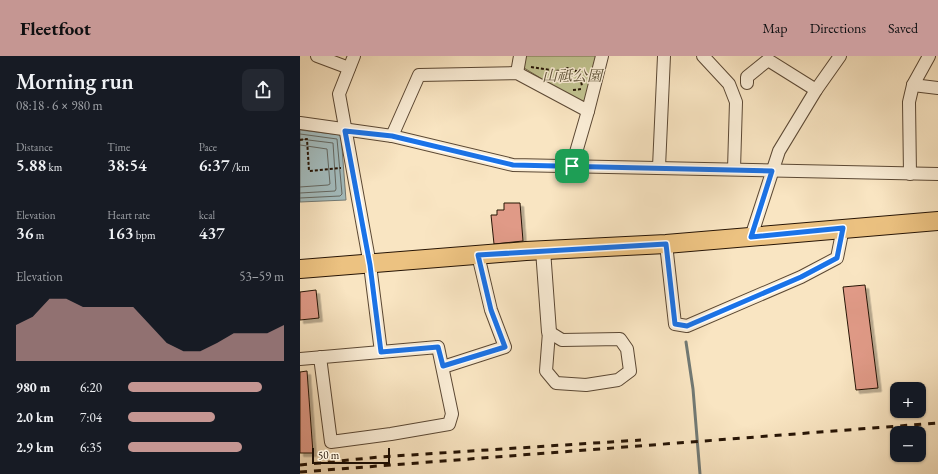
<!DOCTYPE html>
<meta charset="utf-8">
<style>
body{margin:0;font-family:"EB Garamond","Noto Serif JP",serif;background:#242831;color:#f1f3f6;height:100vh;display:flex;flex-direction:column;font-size:15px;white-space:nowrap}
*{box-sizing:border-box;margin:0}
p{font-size:13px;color:#9ea1a6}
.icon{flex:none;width:22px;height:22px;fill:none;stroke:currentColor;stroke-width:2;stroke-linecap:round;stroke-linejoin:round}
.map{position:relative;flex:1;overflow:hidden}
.sheet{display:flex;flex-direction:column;background:#171b24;width:300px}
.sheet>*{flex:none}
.controls{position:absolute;left:590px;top:326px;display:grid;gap:8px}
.controls a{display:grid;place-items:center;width:36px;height:36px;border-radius:8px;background:#171b24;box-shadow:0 1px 3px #0004;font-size:20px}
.scale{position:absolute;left:12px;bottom:10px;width:78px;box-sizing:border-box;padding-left:4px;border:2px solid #261405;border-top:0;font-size:11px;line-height:14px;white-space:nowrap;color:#261405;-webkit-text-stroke:3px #fbeed7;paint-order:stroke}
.pin{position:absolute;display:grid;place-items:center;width:34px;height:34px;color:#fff;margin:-17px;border-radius:8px;box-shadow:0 2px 6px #0006}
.round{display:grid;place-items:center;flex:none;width:42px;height:42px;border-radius:8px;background:#242831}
.headline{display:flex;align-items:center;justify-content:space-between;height:68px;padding:0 16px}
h1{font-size:22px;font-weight:600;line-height:30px}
.stats{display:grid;grid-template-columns:repeat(3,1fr);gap:6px;height:68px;padding:4px 16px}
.stats div{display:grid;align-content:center}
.stats b{font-size:17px;font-weight:600}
.stats small{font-size:11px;font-weight:400}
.stats p{font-size:11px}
.chart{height:112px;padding:8px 16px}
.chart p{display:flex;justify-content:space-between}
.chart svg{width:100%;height:72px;margin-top:4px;fill:#c59692;opacity:.7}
ul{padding:0 16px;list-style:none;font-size:13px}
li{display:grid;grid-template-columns:64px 48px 1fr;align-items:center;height:30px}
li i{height:10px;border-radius:5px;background:#c59692}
header{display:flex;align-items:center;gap:24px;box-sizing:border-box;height:56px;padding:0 20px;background:#c59692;color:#111}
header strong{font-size:19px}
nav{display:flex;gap:22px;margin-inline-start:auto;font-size:14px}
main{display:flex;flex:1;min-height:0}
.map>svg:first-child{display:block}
.green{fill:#c1c390;stroke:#746c4a}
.water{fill:#a3bcbe;stroke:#717974}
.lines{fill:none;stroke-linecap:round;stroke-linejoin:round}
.shore{stroke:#646862;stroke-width:1}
.stream{stroke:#717974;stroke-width:3}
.building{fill:#e09a87;stroke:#261405;filter:url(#shadow)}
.minor-casing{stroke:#5b4834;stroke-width:14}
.tertiary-casing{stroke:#5b4834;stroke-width:16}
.primary-casing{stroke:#261405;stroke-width:20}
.path{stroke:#261405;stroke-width:2;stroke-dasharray:3 2;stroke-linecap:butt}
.minor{stroke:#fbeed7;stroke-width:12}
.tertiary{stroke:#fbeed7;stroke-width:14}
.primary{stroke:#ecc281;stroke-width:18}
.rail{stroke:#261405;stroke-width:3;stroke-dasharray:7 7;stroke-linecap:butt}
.route-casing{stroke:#fff;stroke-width:8}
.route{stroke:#1a73e8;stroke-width:5}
.labels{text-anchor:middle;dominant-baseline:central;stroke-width:3;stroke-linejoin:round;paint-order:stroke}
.park-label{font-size:15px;font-style:italic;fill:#5c5136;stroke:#fbeed7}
</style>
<header>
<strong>Fleetfoot</strong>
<nav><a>Map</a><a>Directions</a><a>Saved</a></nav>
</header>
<main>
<section class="sheet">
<div class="headline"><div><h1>Morning run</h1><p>08:18 · 6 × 980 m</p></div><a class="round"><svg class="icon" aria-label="share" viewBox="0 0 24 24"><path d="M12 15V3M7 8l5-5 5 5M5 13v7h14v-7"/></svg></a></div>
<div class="stats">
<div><p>Distance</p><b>5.88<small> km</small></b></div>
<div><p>Time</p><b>38:54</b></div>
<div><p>Pace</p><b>6:37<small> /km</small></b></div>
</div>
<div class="stats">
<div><p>Elevation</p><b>36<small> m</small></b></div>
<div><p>Heart rate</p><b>163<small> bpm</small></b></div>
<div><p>kcal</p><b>437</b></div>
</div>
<div class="chart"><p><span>Elevation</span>53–59 m</p>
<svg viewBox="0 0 160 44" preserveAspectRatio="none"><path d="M0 44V22L10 17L20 6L30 6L40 11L50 11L60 11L70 11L80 22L90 33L100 38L110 38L120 33L130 27L140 27L150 27L160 22V44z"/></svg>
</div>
<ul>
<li><b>980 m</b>6:20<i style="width:86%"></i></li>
<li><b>2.0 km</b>7:04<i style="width:56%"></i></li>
<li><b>2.9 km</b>6:35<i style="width:73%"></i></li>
</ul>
</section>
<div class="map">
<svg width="638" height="418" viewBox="0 0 638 418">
<defs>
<filter id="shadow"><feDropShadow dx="3.5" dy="3.5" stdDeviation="0" flood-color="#0004"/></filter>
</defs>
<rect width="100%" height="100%" fill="#f9e5c2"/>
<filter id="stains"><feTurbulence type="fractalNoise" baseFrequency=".005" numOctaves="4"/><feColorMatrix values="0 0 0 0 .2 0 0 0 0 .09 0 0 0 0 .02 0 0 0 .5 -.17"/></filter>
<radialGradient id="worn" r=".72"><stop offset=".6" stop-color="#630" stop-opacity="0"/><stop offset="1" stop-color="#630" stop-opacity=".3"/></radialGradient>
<polygon class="green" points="223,0 297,0 287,43 281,47 221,10"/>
<polygon class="water" points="0,74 41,79 46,144 0,146"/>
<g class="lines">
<g class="shore">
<polyline points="0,78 37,83 42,138 40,140 0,142"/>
<polyline points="0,83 33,87 36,133 35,135 0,137"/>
<polyline points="0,89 27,93 30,128 28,129 0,131"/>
</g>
<polyline class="stream" points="386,286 393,333 400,418"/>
</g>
<g class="building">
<polygon points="204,147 220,147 223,185 194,188 191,159 197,159 197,154 204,154"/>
<polygon points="565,229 578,332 556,334 543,231"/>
<polygon points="16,234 19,262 0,264 0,236"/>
<polygon points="7,315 13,397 0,397 0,316"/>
</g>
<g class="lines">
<defs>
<g id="minor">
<polyline points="17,0 49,12"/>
<polyline points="54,0 39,38 70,209 81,296"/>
<polyline points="403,0 429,28 436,46 434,113"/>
<polyline points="217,17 220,0"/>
<polyline points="447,27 447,21 468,4 516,34"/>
<polyline points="613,29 638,32"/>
<polyline points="0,67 92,80 213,109 638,118"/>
<polyline points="92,80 119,19 217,17 288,55"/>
<polyline points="272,110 288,55 302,0"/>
<polyline points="359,111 364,0"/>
<polyline points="610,118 609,46 613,29 629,0"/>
<polyline points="451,181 479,95 516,34 540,0"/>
<polyline points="366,188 375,268 387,270 501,221 537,202 543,172"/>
<polygon points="249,276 262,284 320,283 327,293 330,315 318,324 286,329 256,327 246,315"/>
<polyline points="0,303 138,291 152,358 149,368 91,378 31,386 20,301"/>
<polyline points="143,311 205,291 191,254 178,199"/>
</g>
<polyline id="tertiary" points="243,194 249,276"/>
<polyline id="primary" points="0,213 226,195 366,188 638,165"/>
</defs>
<use href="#minor" class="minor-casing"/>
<use href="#tertiary" class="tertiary-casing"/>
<use href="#primary" class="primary-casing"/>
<g class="path">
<polyline points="231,11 257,15 268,12 279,16 282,30"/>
<polyline points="273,34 282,33"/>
<polyline points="0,84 7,83 9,115 41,112"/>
</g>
<use href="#minor" class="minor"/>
<use href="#tertiary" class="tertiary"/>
<use href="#primary" class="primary"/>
<g class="rail">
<polyline points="0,409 79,401 341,384"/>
<polyline points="0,416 638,367"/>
</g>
</g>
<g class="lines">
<defs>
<polygon id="route" points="45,75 92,80 213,109 472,115 451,181 543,172 537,202 501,221 387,270 375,268 366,188 178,199 191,254 205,291 143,310 138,291 81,296 70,209"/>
</defs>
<use href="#route" class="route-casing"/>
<use href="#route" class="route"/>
</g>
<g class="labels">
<g class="park-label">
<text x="272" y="19">山祗公園</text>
</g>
</g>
<rect width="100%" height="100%" filter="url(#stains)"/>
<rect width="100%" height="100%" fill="url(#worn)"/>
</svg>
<div class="controls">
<a>+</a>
<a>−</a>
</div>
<div class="scale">50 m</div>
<div class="pin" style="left:272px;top:110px;background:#1e9e55"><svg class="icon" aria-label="arrive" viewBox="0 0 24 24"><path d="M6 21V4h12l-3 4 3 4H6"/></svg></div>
</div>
</main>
